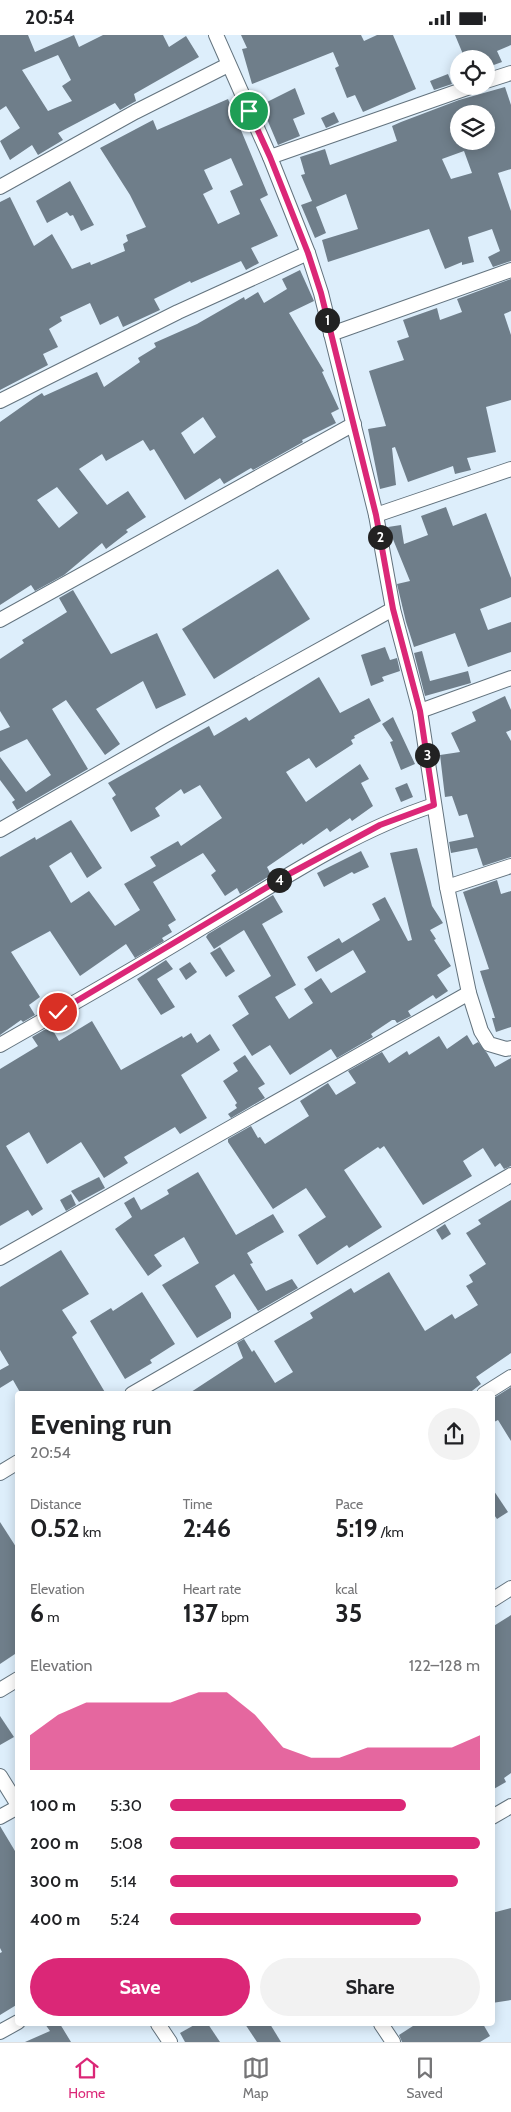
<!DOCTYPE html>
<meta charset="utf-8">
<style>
body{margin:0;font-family:Cabin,sans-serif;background:#f2f2f2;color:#202124;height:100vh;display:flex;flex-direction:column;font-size:19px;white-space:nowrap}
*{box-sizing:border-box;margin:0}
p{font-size:16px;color:#757577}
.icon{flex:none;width:28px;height:28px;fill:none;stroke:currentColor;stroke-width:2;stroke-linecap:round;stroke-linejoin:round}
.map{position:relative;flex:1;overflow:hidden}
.details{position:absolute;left:15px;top:1356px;width:480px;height:635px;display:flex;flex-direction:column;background:#fff;border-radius:5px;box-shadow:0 2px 12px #0003}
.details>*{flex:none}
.fabs{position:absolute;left:450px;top:15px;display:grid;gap:10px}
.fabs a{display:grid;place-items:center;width:45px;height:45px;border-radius:50%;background:#fff;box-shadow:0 2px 12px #0003;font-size:25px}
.pin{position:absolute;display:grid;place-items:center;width:42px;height:42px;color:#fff;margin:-21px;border:2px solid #fff;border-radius:50%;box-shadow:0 1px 5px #0007}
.km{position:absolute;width:25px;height:25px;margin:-12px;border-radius:50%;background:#222;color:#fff;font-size:14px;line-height:25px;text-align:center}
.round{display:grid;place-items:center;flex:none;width:52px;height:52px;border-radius:26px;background:#f2f2f2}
.headline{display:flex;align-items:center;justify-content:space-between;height:85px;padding:0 15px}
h1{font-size:28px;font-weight:800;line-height:38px}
.metrics{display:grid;grid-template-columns:repeat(3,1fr);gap:8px;height:85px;padding:5px 15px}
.metrics div{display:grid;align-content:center}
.metrics b{font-size:25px;font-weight:800}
.metrics small{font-size:14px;font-weight:400}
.metrics p{font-size:14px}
.chart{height:140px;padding:10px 15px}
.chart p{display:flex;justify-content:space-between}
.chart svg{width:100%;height:90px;margin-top:5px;fill:#db2777;opacity:.7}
.primary-button{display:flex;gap:10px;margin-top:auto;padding:10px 15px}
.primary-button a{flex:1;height:58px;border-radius:30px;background:#db2777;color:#fff;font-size:20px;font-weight:800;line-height:58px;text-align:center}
.primary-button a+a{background:#f2f2f2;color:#202124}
ul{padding:0 15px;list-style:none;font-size:16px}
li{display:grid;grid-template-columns:80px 60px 1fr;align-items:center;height:38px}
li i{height:12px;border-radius:6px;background:#db2777}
.status{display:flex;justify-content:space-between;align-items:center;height:35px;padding:0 25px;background:#fff;direction:ltr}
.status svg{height:14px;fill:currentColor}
.tab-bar{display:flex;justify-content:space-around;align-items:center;height:70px;border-top:1px solid #e0e0e0;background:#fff;font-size:14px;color:#757577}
.tab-bar a{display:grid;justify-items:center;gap:2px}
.tab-bar .on{color:#db2777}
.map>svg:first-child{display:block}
.building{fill:#6f7e8a;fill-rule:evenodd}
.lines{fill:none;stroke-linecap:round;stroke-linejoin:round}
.minor-casing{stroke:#63737e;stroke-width:16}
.minor{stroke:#fff;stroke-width:14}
.route-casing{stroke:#fff;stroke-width:10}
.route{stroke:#db2777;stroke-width:6}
</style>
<div class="status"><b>20:54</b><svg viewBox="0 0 49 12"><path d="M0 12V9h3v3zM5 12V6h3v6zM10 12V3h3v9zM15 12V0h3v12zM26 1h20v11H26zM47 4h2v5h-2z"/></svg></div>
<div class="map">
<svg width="511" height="2007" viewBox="0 0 511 2007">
<rect width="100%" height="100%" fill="#ddeefb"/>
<g class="building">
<path d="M0 0H28L35 17 74 0 79 12 103 0H163L169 12 186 1 199 22 134 59 136 66 120 75 115 68 58 98 63 105 38 120 32 110 10 125 0 106 20 93 6 71 0 75ZM58 20 71 45 62 51 72 66 48 76 22 35Z"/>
<polygon points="241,0 361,0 364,6 377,0 393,0 416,54 363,77 355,60 347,63 335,33 339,31 333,17 252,49 242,14 247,13"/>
<polygon points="455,0 511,0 511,10 497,16 502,27 491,31 487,21 465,24"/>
<polygon points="448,39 452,49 434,55 430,46"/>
<path d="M505 52 511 70V134L498 138 511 176V226L493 232 488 222 500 216 492 194 468 202 474 227 462 230V227L445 234 429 194 328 227 322 205 358 194 346 159 316 172 326 198 315 203 301 170 312 166 301 140 305 139 300 122 325 114 330 130 397 106 392 91 401 87 459 65ZM459 79H486V106H459ZM464 116 472 138 451 144 442 124Z"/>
<polygon points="295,53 305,79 293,84 300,101 278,110 261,70"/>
<path d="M228 64 268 160 260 164 278 201 251 213 259 228 246 235 241 226 191 248 190 246 154 264 160 275 123 292 118 281 100 290 90 268 60 282 62 286 49 294 58 312 43 319 48 330 0 355V167L10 162 34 211 52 199 72 234 90 227 91 230 125 216 123 209 128 206 126 200 146 192 130 160 100 113 153 85 157 95ZM231 123 243 150 230 156 240 179 218 189 203 159 213 154 204 135Z"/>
<polygon points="334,77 339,87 326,93 321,83"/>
<polygon points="70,146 94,190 81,196 73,180 70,181 67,177 47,188 36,166"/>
<path d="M300 235 314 266 289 278 324 336 322 337 339 374 331 378 336 388 302 405 303 407 253 435 251 433 224 449 220 443 185 465 154 414 150 416 143 405 106 426 102 419 79 434 107 470 128 456 146 482 126 495 128 497 106 514 102 508 64 540 35 556 31 550 0 570V387L34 363 42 358 44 361 97 337 104 352 140 327 138 323 156 312 154 308 197 289 244 262 245 265 258 257 264 268 287 254 282 244ZM203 382 216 402 194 419 181 398ZM57 452 78 478 59 493 37 465Z"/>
<polygon points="511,244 511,276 504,279 511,300 511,365 486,372 496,417 467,423 471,435 455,439 453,431 408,447 395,412 392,413 396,450 380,454 368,394 386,391 369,336 404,325 397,306 409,302 403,285 437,273 440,285 462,277 457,264"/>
<polygon points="446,472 453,491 486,478 511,543 511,562 480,574 488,595 511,587 511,617 468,632 455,598 414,612 406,587 397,549 410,546 388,492 401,490 404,509 428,500 421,481"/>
<polygon points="278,534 310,584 214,644 182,594"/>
<polygon points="73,555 111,619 157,598 186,660 156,674 143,646 96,674 120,709 105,720 66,665 52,674 88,734 17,775 12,767 15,765 0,745 0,722 26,757 51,740 27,704 0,717 0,696 10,692 0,676 0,624 24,608 22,605 67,577 59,563"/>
<polygon points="385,612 390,625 397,623 400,636 382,642 384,646 371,651 361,620"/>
<polygon points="422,616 430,646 468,636 471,648 425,661 414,618"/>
<polygon points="319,642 340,678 369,663 381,686 354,701 355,703 351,705 353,709 316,733 309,723 286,737 306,767 360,729 369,744 361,748 373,771 352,786 350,783 330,797 327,793 303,810 302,808 267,832 271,840 240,859 237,853 225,861 211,840 216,836 203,818 153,847 176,885 168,890 172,897 162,903 164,906 135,923 126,909 80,941 50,896 11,917 40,962 29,970 35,980 23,987 21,985 0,1000 0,822 35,802 36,805 71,785 102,833 87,843 71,817 49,831 71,868 89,856 115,891 140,875 124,849 156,831 150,822 178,806 181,811 222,783 200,750 184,759 181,754 155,773 160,781 131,797 112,763 116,760 108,748 209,691 214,701 246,682 249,686"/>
<polygon points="505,661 511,675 511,695 506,697 511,706 511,822 483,831 477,813 451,818 449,807 474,802 467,779 459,781 452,761 445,762 440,720 460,717 451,698 476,686 472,677"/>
<polygon points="393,682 415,729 401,735 390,707 393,706 382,689"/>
<polygon points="407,748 413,762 401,767 395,753"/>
<polygon points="417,813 432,871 443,888 430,895 436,904 434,905 451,931 437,940 448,956 436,964 433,960 408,976 411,981 397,988 395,985 392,985 371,999 373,1002 337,1023 331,1014 290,1040 270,1010 252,1021 232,990 249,979 238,961 271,941 244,895 214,914 206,902 208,899 273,860 283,877 262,889 296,950 275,962 289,984 313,968 304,954 321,943 331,958 366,937 353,915 316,937 307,922 339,903 342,908 380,885 372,869 385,862 408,906 412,905 390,818"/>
<polygon points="361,816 369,832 354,839 352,837 324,852 317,838"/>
<polygon points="497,845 501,859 511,856 511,992 496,997 492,983 495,983 480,936 489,934 463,857"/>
<polygon points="220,912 235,936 226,942 210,918"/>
<polygon points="166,925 173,934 157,944 175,972 161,980 137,944"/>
<polygon points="190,927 197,937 186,945 179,934"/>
<polygon points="92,986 121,1035 182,1001 183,1003 191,998 197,1008 210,999 220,1015 181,1040 207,1083 180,1099 175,1092 124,1122 128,1128 104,1143 81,1107 47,1129 29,1097 6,1111 43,1174 32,1181 28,1175 0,1191 0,1034 38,1011 32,1002 44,995 51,992 59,1006"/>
<polygon points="467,1000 473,1010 478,1007 487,1018 495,1032 511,1023 511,1131 504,1134 500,1128 495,1132 483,1113 463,1126 472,1141 423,1170 384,1111 380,1114 378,1112 344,1135 382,1192 349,1213 347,1210 317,1230 298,1200 326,1182 306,1153 273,1174 228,1107 228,1104 251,1091 258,1103 260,1102 265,1109 309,1081 300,1066 328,1048 336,1060 356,1048 348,1036 382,1017 389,1028 407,1016 409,1020 439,1001 447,1014"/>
<polygon points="245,1020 265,1049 258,1053 265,1063 231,1083 228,1079 237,1073 235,1070 237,1068 223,1046 238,1036 233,1028"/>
<polygon points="198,1137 236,1200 273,1179 284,1197 247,1218 253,1228 250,1229 266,1256 292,1244 298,1253 258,1276 234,1239 215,1251 231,1278 231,1283 197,1303 162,1250 199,1228 184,1202 154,1220 162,1231 148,1241 115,1194 132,1182 124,1168 134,1162 141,1175 169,1159 167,1155"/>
<polygon points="99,1142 105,1153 79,1167 71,1156"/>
<polygon points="71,1159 76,1170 66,1176 60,1165"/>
<polygon points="511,1165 511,1318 476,1342 481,1349 468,1359 188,1359 243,1323 237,1308 244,1304 252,1317 254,1315 275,1348 293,1337 274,1306 313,1283 310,1278 351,1253 354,1258 389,1237 425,1296 452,1279 455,1284 478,1270 466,1251 473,1247 469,1240 486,1229 466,1198 481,1189 478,1185"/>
<polygon points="445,1189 451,1199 442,1205 436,1195"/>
<polygon points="61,1215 89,1259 62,1275 77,1298 72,1302 106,1359 21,1359 13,1345 0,1353 0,1335 9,1330 0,1315 0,1252"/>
<polygon points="142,1257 175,1309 150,1325 152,1328 125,1344 90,1286 111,1273 113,1276"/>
<polygon points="511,1352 511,1406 498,1385 492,1388 492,1364"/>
<polygon points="492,1453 508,1477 497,1484 492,1477"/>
<polygon points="0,1487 18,1515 18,1617 0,1629"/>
<polygon points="511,1580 511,1738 504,1743 506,1747 492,1755 492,1592"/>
<polygon points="0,1681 14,1702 0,1710"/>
<polygon points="0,1791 18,1821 18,1969 0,1980 0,1918 2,1917 0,1913"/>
<polygon points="511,1873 511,1965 492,1968 492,1878"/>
<polygon points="45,1989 60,1989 71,2007 25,2007 50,1996"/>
<polygon points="196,1989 208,1989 220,2007 185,2007 180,1998"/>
<polygon points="245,1989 270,1989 281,2007 257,2007"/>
<polygon points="416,1989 483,1989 490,2001 480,2007 402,2007 399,2000"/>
</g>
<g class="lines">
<defs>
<g id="minor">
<polyline points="216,0 270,122 308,218 321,258 376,480 393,574 420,676 447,852 469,958 481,996 489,1009 506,1014 511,1013"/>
<polyline points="486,46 511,38"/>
<polyline points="270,122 473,51"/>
<polyline points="0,152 135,77 228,30"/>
<polyline points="331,299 511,235"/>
<polyline points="0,366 178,277 308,218"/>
<polyline points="376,480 511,434"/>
<polyline points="0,585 354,389"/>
<polyline points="420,676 511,643"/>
<polyline points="0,795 164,701 393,574"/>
<polyline points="447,852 511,831"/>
<path d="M0 1010C68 971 137 933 203 892 278 847 351 797 434 770"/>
<polyline points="0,1223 469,958"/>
<polyline points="132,1359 511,1140"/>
<polyline points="484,1359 511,1342"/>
<polyline points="0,1438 18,1427"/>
<polyline points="492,1565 511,1553"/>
<polyline points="0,1655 18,1644"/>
<polyline points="0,1741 18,1770"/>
<polyline points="0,1782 18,1772"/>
<polyline points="492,1782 511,1771"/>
<polyline points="158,1989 170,2007"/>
<polyline points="381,1989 393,2007"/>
<polyline points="0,1997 18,1987"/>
</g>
</defs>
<use href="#minor" class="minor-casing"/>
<use href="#minor" class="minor"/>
</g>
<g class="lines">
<defs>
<polyline id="route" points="58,977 291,838 380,790 434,770 420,676 393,574 376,480 321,258 308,218 270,122 249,76"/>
</defs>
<use href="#route" class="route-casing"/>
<use href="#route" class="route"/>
</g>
</svg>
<div class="fabs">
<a><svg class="icon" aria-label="locate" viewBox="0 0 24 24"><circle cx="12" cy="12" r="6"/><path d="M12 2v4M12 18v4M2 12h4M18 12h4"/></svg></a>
<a><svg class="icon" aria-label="layers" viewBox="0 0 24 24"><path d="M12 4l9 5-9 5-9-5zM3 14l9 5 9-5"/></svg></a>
</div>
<div class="pin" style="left:249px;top:76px;background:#1e9e55"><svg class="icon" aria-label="arrive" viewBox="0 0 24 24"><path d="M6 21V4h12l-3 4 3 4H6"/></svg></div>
<div class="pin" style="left:58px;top:977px;background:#d93025"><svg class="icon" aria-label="check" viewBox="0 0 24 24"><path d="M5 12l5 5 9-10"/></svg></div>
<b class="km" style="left:327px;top:285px">1</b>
<b class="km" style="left:380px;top:502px">2</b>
<b class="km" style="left:427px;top:720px">3</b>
<b class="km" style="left:279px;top:845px">4</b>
<section class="details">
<div class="headline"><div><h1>Evening run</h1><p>20:54</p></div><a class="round"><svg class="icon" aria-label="share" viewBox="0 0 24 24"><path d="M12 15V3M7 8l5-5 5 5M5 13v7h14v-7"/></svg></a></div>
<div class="metrics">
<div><p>Distance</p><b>0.52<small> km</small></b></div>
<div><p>Time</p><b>2:46</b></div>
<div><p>Pace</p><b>5:19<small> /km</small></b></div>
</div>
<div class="metrics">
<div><p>Elevation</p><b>6<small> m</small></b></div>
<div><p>Heart rate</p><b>137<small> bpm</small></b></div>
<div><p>kcal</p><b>35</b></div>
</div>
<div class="chart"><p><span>Elevation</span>122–128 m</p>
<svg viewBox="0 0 160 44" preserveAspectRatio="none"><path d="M0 44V27L10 17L20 11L30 11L40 11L50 11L60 6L70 6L80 17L90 33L100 38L110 38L120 33L130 33L140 33L150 33L160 27V44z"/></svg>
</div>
<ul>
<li><b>100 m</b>5:30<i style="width:76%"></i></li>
<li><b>200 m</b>5:08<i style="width:100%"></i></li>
<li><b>300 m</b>5:14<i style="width:93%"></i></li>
<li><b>400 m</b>5:24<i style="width:81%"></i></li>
</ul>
<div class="primary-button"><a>Save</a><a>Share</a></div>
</section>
</div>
<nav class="tab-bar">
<a class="on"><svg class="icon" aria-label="home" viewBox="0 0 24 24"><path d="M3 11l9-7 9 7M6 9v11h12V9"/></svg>Home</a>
<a><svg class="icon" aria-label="map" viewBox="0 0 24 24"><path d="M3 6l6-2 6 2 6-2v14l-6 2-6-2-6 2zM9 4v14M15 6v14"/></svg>Map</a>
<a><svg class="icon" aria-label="saved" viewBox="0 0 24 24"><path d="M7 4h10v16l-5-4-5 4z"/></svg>Saved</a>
</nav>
